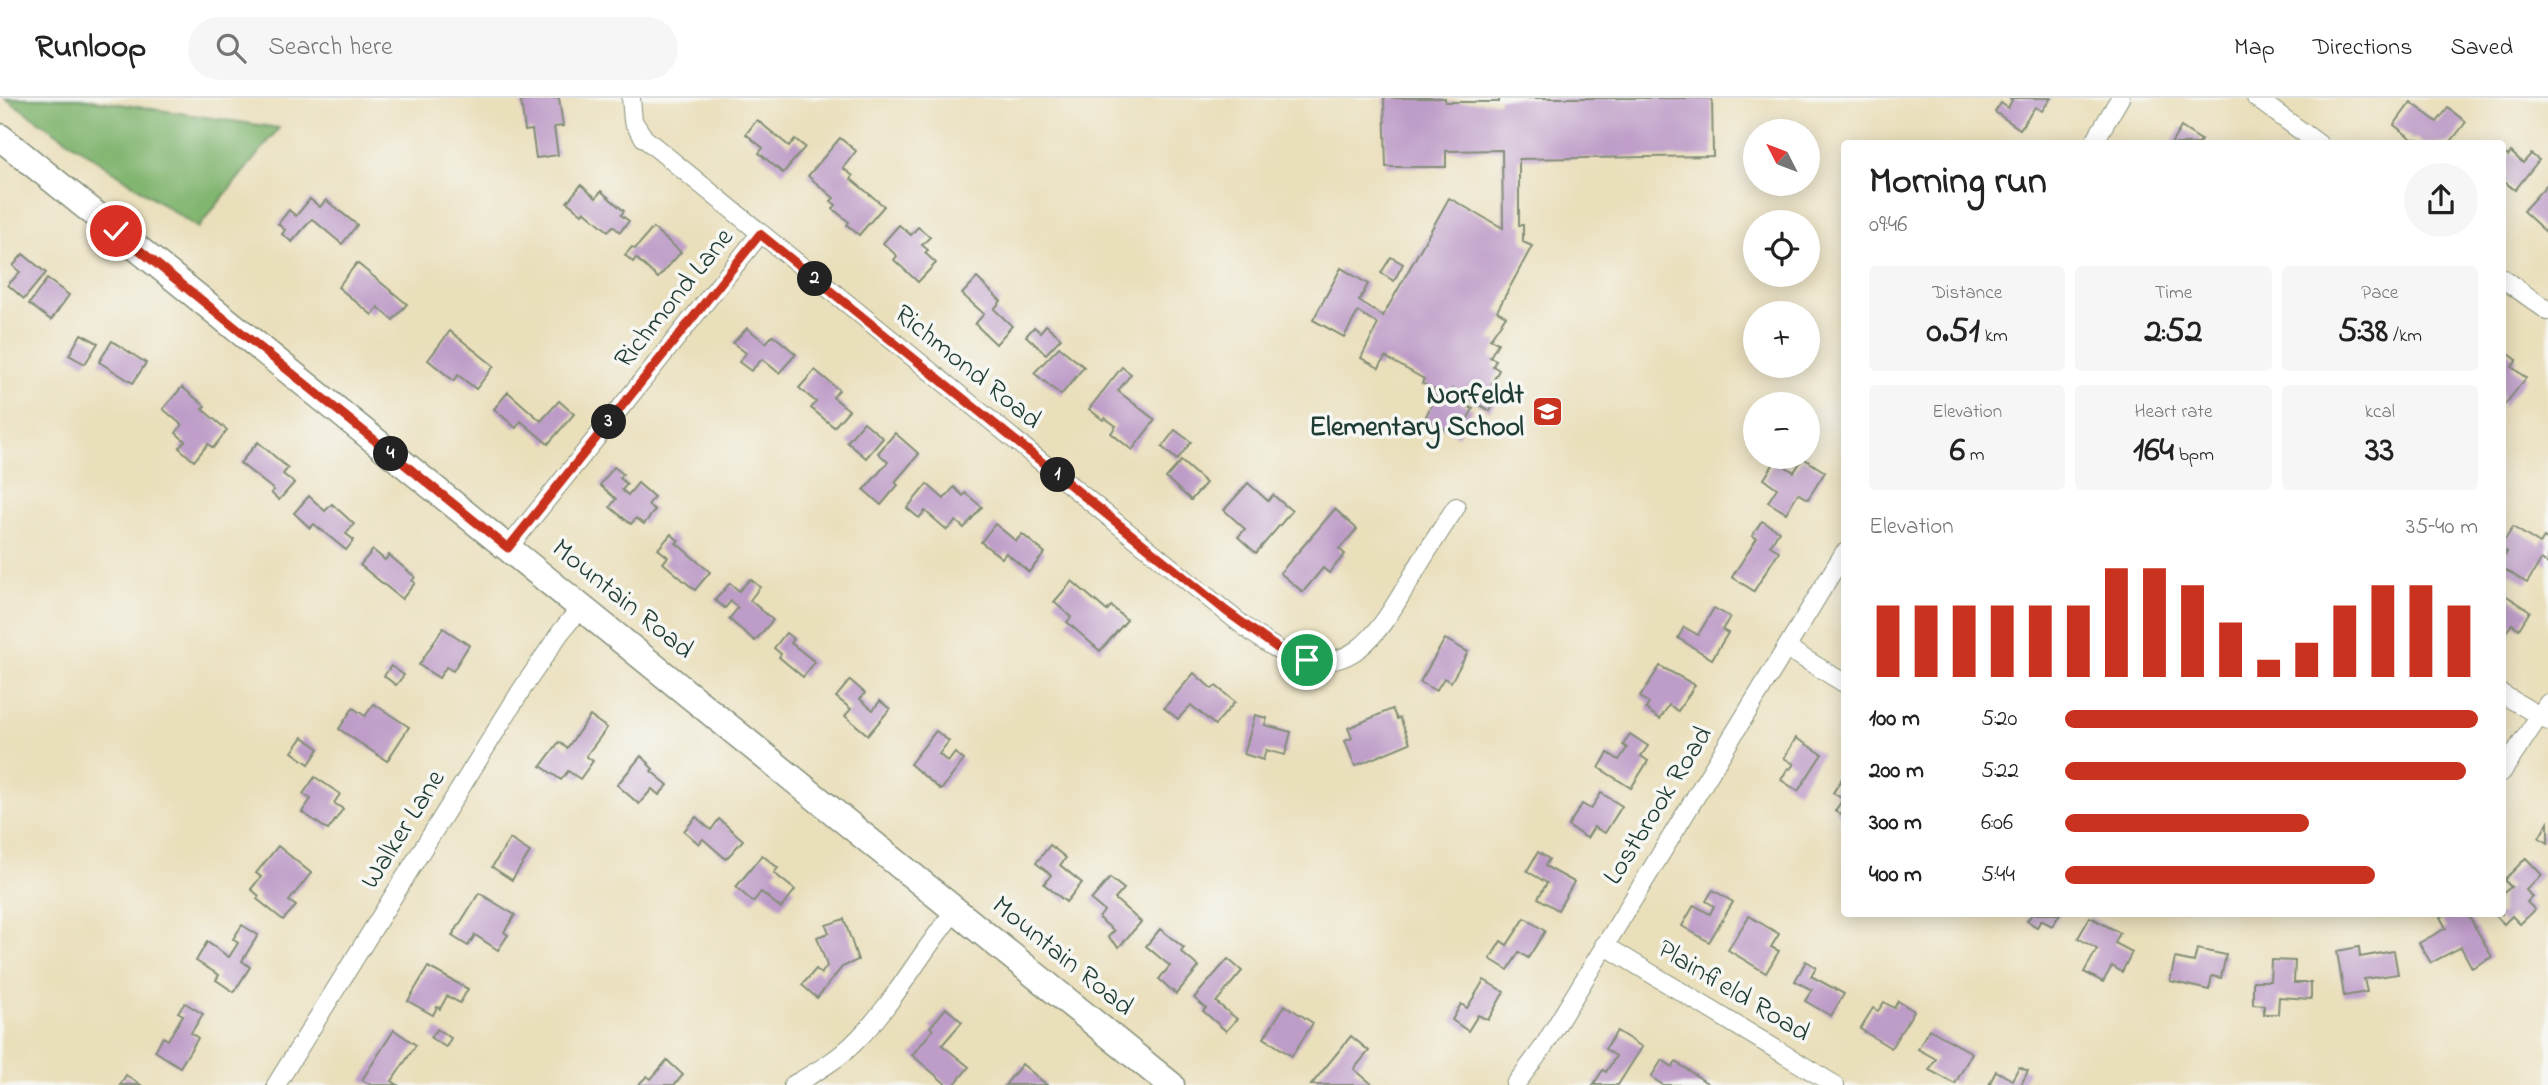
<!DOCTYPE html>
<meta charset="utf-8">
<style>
body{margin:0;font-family:"Indie Flower",sans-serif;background:#f6f6f6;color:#222;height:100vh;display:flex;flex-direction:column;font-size:26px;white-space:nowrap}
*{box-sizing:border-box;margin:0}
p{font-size:23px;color:#767676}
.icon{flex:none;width:38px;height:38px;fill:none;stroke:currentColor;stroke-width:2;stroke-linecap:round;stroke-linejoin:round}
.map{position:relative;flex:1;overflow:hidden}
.side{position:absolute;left:1841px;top:42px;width:665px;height:777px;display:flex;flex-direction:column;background:#fff;border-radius:7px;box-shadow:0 4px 18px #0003}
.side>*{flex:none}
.needle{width:46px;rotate:312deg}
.controls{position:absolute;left:1743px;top:21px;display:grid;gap:14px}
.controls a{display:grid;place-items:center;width:77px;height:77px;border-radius:50%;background:#fff;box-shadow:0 4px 18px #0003;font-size:35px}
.pin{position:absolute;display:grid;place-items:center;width:60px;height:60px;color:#fff;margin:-30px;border:4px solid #fff;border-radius:50%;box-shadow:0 2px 7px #0007}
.km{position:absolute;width:35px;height:35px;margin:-18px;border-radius:50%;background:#222;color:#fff;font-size:19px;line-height:35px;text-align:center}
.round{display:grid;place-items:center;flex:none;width:74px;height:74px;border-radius:37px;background:#f6f6f6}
.overview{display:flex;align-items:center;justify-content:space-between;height:119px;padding:0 28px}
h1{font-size:38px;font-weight:800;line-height:52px}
.metrics{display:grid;grid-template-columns:repeat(3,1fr);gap:10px;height:119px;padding:7px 28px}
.metrics div{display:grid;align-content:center;border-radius:7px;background:#f6f6f6;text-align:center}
.metrics b{font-size:35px;font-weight:800}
.metrics small{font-size:19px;font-weight:400}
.metrics p{font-size:19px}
.chart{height:196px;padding:14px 28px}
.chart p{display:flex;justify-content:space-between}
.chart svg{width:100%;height:126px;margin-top:7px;stroke:#c8321e;stroke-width:6}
ul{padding:0 28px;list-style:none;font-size:23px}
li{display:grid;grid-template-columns:112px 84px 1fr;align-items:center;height:52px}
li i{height:18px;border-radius:9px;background:#c8321e}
header{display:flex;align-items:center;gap:42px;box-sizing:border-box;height:98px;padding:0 35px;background:#fff;border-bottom:2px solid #e0e0e0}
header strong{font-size:33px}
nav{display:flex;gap:38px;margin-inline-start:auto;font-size:24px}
.search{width:490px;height:63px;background:#f6f6f6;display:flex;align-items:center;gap:18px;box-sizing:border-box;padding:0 24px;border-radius:38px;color:#767676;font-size:26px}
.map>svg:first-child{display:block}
.forest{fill:#81b570;stroke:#507952;stroke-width:2}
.building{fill:#be9cc8}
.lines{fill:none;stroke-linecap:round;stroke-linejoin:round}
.minor-casing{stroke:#848e78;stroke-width:20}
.secondary-casing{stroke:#848e78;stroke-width:29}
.minor{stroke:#fff;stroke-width:18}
.secondary{stroke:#fff;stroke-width:26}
.route-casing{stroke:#fff;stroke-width:14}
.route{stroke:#c8321e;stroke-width:9}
.labels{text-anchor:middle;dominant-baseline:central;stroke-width:7;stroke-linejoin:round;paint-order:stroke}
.street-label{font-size:28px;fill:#1f3d34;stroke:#f6f6f2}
.poi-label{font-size:28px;font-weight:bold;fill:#1f3d34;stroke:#f6f6f2;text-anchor:end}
</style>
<header>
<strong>Runloop</strong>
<div class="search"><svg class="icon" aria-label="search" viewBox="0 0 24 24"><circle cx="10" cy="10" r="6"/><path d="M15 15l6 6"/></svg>Search here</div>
<nav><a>Map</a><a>Directions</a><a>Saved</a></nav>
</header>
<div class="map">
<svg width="2548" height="987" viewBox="0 0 2548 987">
<rect width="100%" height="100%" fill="#f6f6f2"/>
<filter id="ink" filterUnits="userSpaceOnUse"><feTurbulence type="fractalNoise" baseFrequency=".0143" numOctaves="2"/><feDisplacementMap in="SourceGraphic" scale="14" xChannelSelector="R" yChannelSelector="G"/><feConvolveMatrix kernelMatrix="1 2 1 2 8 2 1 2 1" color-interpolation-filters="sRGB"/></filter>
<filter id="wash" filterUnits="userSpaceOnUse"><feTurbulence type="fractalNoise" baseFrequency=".00686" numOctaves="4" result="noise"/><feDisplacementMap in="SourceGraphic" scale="28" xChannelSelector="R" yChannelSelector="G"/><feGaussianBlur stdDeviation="1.57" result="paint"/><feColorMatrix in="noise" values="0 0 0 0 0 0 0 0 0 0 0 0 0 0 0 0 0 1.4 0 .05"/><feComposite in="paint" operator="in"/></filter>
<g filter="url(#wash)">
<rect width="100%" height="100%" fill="#eadfbb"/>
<polygon class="forest" points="5,0 80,0 279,30 198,130"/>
<g id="blocks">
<g class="building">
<polygon points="544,0 559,0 563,28 554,29 558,57 536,60 532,32 525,33 521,3"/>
<polygon points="1384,0 1445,0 1445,4 1499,4 1499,0 1712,0 1713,58 1519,61 1519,127 1523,127 1523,144 1532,148 1497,213 1506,218 1490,241 1498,245 1490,259 1496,262 1493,268 1499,272 1492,285 1504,291 1490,313 1452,291 1449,298 1473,311 1458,338 1425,320 1438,294 1422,285 1424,281 1385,259 1379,270 1361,260 1378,226 1358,214 1344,239 1313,222 1341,170 1368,186 1359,203 1383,218 1449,100 1503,130 1502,52 1446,53 1446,69 1386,69"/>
<polygon points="2009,0 2051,0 2042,13 2035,9 2020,31 1995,14 2001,5 2008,10 2012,2"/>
<polygon points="2411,4 2437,24 2448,10 2466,24 2449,46 2423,46 2418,41 2412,41 2394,27"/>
<polygon points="757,22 789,48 795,41 805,49 783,75 759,55 763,50 746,36"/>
<polygon points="2181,29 2201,42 2199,46 2171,46"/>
<polygon points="840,40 856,53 843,70 853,78 851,81 884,108 859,137 847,127 849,124 833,111 836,107 831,103 834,100 808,78"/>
<polygon points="2502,54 2508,58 2511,54 2523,65 2531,56 2539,62 2515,92 2502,82"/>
<polygon points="2548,85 2548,136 2523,113"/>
<polygon points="581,87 596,100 601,93 624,113 621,117 629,123 620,134 613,128 608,133 584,113 582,116 567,104"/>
<polygon points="310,101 320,109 326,102 357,127 342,146 312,121 292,144 282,136 285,132 278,126 289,112 296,118"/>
<polygon points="899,127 911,137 918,129 930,139 922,147 928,152 925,155 936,165 918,184 894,162 897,158 883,145"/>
<polygon points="653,130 681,154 658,180 636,160 633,164 625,157 632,149 635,151"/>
<polygon points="23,156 46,175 24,201 8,187 20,174 13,168"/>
<polygon points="1391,159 1403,166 1394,183 1381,175"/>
<polygon points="357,165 407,206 393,222 378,209 372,217 338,189"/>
<polygon points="977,180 1001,203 994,211 1012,228 996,246 975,226 984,216 962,196"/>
<polygon points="47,181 69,197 51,222 29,206"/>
<polygon points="1046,227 1061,240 1046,256 1026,238 1034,229 1040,234"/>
<polygon points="747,230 766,245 773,237 796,256 779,275 762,261 751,273 739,264 746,255 733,245"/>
<polygon points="450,233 494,268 476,291 458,277 454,283 428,262"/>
<polygon points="81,236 98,245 85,266 69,257"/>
<polygon points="112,243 146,265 133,285 99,264"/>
<polygon points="1059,249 1084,269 1061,297 1034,275"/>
<polygon points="2502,251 2517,262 2512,269 2526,280 2502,310"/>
<polygon points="1122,269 1131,276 1118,293 1155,322 1132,352 1111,335 1116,328 1105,320 1103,322 1089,311"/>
<polygon points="815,272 839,292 833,299 849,312 834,329 811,310 816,304 799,290"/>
<polygon points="182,289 205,308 202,311 227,332 213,350 208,346 194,363 179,350 185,343 176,335 182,327 163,311"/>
<polygon points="508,294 541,323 559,303 574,316 548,346 521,323 516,330 494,311"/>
<polygon points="864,324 883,340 866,360 847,344"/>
<polygon points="1175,332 1191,344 1177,362 1162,349"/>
<polygon points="895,335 919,356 895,384 898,387 881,407 864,392 888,364 878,355"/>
<polygon points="258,344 288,370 283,376 294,385 279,402 271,395 274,392 240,365"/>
<polygon points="1803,360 1825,374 1808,401 1798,395 1786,415 1768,404 1777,390 1764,381 1776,362 1794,374"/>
<polygon points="1181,363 1206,385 1191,402 1166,380"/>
<polygon points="614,369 623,376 620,380 627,386 622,392 628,397 638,385 654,399 648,407 655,412 644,426 636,420 631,426 610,409 616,401 600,387"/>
<polygon points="1248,385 1268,403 1273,397 1292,413 1256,455 1238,439 1245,431 1224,412"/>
<polygon points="927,386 944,401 954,389 963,398 965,395 982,409 964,430 956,423 947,432 925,413 919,420 907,410"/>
<polygon points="309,398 325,413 332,406 354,426 346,436 354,442 346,452 314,426 310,430 294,415"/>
<polygon points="1335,411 1357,431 1339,451 1345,456 1329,475 1323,470 1303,494 1280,475"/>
<polygon points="1762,423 1779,433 1770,448 1779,453 1754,493 1732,479 1757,440 1752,438"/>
<polygon points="995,426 1016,443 1022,436 1045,455 1029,474 1006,455 1002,460 981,444"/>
<polygon points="2513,429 2540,446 2544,440 2548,443 2548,466 2541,462 2527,485 2502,470 2502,462 2507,454 2502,451 2502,446"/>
<polygon points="671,436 679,443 676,445 710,474 695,492 663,465 668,459 658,451"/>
<polygon points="373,452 385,462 389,457 415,479 412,483 415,485 402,501 360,467"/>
<polygon points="750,481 760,489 750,502 773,522 755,543 729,521 738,510 731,503 725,510 715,502 730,485 739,493"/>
<polygon points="1072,483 1107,513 1111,508 1127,522 1100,553 1067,524 1071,519 1054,504"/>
<polygon points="2502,495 2530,513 2519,531 2512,526 2502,540"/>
<polygon points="1714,510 1730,519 1722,532 1728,535 1712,561 1678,540 1684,529 1698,537"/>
<polygon points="443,530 469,547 453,573 446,569 439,580 419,567"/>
<polygon points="786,535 794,541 791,545 815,564 803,579 779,559 781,556 774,550"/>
<polygon points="1445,541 1468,554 1451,584 1444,580 1436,593 1420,584"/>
<polygon points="391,568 404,577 396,587 384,578"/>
<polygon points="1660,568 1695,587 1678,613 1669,607 1660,621 1646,611 1649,605 1640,599"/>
<polygon points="1194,575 1212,591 1216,588 1235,604 1215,627 1191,607 1178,621 1164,610"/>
<polygon points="850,582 865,595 860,601 873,612 880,603 890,611 868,637 845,618 851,611 836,599"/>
<polygon points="374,606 409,629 387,663 339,631 353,610 365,618"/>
<polygon points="1392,611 1397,621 1400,620 1410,645 1355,668 1345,643 1352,640 1348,630"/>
<polygon points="1255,617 1267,620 1265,627 1291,634 1285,657 1266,652 1263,662 1244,656"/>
<polygon points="590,618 607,630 586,658 593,663 580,681 568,673 561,682 541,668 559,644 567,650"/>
<polygon points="936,633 949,643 939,656 948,664 955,655 964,662 941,692 910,666"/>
<polygon points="1630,636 1648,648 1641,658 1648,663 1631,690 1599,670 1608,655 1619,662 1627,650 1623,647"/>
<polygon points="303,639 319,651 309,666 292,654"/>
<polygon points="1796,640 1822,656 1798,693 1781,682 1788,670 1790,671 1794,666 1784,660"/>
<polygon points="641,658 649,665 648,666 653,671 651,673 668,687 659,697 652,691 639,706 617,687"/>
<polygon points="1844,677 1844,719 1835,713 1843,701 1833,695"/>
<polygon points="315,679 340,696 334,705 343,711 328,732 302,714 311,701 303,696"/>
<polygon points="1601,695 1622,708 1605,735 1594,729 1587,740 1568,728 1582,706 1591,711"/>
<polygon points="696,719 711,732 719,721 743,742 726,761 703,741 699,746 684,733"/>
<polygon points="2548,724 2548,745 2539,740"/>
<polygon points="510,741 530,754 512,782 492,769"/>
<polygon points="1050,747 1066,760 1060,767 1082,785 1066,804 1044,786 1051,777 1036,765"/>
<polygon points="278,748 311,775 289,803 296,808 283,822 257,801 259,798 251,791 261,779 256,775"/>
<polygon points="1538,754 1549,761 1545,768 1574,784 1558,812 1538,800 1547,785 1527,773"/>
<polygon points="762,757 778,770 774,775 795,792 781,810 761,794 753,804 736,789"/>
<polygon points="2526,760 2542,777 2526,792 2532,799 2527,804 2535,812 2520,826 2512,818 2504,826 2494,816 2502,816 2502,796 2511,789 2504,782"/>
<polygon points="1110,780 1124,791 1115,801 1141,824 1119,849 1108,839 1114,833 1099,820 1104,813 1091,802"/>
<polygon points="1713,792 1733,804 1709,844 1682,828 1694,807 1710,816 1714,808 1706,803"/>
<polygon points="479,795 515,817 504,834 508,837 498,852 475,837 468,848 452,838"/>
<polygon points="2032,816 2060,816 2052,828 2041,822 2037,829 2027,823"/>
<polygon points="2446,816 2468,816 2492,859 2472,870 2461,849 2431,865 2419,845 2446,830 2440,819"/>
<polygon points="1749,818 1779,836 1771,849 1779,853 1766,875 1728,852"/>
<polygon points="2090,819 2120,835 2115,845 2132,854 2122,874 2112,868 2103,884 2084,874 2097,851 2078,840"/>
<polygon points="1525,820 1545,833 1528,860 1519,854 1508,872 1490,861 1501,843 1507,847"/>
<polygon points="844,821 858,862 842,869 817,900 802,887 816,871 821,876 827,868 817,839 829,835 826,827"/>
<polygon points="242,827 258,837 242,863 250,869 234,894 216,882 219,877 196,863 207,844 229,859 238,845 233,841"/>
<polygon points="1160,831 1184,850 1181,854 1199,869 1176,896 1159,881 1170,868 1146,848"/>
<polygon points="2359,849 2360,859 2394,853 2398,876 2364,881 2367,894 2344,898 2337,853"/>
<polygon points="2197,851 2226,857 2221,880 2212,878 2209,892 2170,883 2175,860 2194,864"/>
<polygon points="1228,861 1242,873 1216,904 1237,921 1226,933 1203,913 1206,910 1194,900"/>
<polygon points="2271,862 2295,863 2294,885 2311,885 2311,901 2279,899 2278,916 2264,916 2264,907 2253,906 2253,883 2270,883"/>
<polygon points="1806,863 1816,869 1811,878 1844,896 1831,918 1805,903 1812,892 1795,883"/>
<polygon points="428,869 468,891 460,905 447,898 440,911 437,909 433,917 408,903"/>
<polygon points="1484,882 1504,894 1488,922 1478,917 1468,933 1452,922 1461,906 1467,910"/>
<polygon points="1898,903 1914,913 1891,950 1860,931 1873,910 1878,913 1884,904 1894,910"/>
<polygon points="185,905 203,916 191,935 198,940 180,969 155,953 163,939 168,942 183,917 178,914"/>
<polygon points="1285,907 1313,925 1292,958 1264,940"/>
<polygon points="946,910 962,924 942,947 969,969 954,987 947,987 912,957 933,932 930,929"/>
<polygon points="437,931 451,940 446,949 431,940"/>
<polygon points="1929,931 1972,955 1955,986 1929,972 1936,961 1918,951"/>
<polygon points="394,932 416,947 392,983 398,987 371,987 362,982"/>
<polygon points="1617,933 1642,949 1618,987 1593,987 1603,972 1606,974 1616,958 1605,951"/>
<polygon points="1351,938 1369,953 1354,971 1373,987 1311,987"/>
<polygon points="667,962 683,977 674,987 638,987 647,978 651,981"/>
<polygon points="1662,962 1673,969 1676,964 1710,987 1663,987 1651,979"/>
<polygon points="1022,966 1047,987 1005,987"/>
<polygon points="2019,969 2028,973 2021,987 1989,987 1996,973 2012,982"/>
<polygon points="126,977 141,987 120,987"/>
</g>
</g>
</g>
<g filter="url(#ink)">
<use href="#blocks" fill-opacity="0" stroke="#848e78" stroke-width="2"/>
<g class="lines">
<defs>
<g id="minor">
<path d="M631 0 633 23 644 40 1205 497C1230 516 1255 540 1283 554 1354 587 1382 528 1413 477 1426 454 1441 432 1456 409"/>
<polyline points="2256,0 2319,46"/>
<polyline points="2093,46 2120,0"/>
<polyline points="2502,180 2548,213"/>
<polyline points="508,450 760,136"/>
<polyline points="1787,550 1844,585"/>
<polyline points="2502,596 2548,623"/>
<polyline points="2502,674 2548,605"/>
<polyline points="1604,847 1835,987"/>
<polyline points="276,987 522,591 560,535 581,509"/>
<path d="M793 987C814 975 834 964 852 947 893 908 919 856 955 813"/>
<polyline points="1515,987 1542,951 1844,455"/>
</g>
<polyline id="secondary" points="0,39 1171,987"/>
</defs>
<use href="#minor" class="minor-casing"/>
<use href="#secondary" class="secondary-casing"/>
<use href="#minor" class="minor"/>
<use href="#secondary" class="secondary"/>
</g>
</g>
<g class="lines" filter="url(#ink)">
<defs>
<polyline id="route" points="116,133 508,450 760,136 1226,513 1280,552 1307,562"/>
</defs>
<use href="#route" class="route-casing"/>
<use href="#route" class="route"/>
</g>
<defs>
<symbol id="school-square" viewBox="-11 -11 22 22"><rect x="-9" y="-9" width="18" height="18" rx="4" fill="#c8321e" stroke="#f6f6f2"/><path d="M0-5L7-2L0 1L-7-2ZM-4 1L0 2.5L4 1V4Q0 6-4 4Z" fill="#fff"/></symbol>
</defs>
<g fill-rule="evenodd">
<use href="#school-square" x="1530" y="296" width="35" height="35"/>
</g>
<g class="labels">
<g class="street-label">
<text transform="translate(675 201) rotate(-51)">Richmond Lane</text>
<text transform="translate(967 270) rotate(39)">Richmond Road</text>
<text transform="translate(622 502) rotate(39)">Mountain Road</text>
<text transform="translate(1659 708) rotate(-58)">Lostbrook Road</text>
<text transform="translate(404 732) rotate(-58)">Walker Lane</text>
<text transform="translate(1062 859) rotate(39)">Mountain Road</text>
<text transform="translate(1733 894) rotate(31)">Plainfield Road</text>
</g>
<g class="poi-label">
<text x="1524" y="298">Norfeldt<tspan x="1524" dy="32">Elementary School</tspan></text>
</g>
</g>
</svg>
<div class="controls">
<a><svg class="needle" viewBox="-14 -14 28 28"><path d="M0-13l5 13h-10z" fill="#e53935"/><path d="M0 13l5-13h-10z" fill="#767676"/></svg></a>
<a><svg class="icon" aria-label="locate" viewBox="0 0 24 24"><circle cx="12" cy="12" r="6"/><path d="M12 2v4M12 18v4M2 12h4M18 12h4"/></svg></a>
<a>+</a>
<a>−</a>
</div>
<div class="pin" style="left:1307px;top:562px;background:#1e9e55"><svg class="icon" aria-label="arrive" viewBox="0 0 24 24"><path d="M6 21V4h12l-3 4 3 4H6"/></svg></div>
<div class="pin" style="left:116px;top:133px;background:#d93025"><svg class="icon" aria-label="check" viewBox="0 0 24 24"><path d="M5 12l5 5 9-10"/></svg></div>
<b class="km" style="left:1058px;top:377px">1</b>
<b class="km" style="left:815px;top:181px">2</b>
<b class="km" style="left:609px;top:324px">3</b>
<b class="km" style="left:391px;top:356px">4</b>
<section class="side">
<div class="overview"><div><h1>Morning run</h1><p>09:46</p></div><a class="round"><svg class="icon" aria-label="share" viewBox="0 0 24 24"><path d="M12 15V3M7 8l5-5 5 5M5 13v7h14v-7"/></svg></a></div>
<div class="metrics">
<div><p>Distance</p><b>0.51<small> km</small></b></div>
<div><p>Time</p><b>2:52</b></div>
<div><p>Pace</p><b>5:38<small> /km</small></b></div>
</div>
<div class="metrics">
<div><p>Elevation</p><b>6<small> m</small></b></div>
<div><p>Heart rate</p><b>164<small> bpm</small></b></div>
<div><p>kcal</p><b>33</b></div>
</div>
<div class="chart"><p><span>Elevation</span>35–40 m</p>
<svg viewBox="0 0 160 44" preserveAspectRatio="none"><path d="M5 44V19M15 44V19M25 44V19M35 44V19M45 44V19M55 44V19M65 44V6M75 44V6M85 44V12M95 44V25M105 44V38M115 44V32M125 44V19M135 44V12M145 44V12M155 44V19"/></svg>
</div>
<ul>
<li><b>100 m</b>5:20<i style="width:100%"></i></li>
<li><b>200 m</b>5:22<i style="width:97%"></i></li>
<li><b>300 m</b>6:06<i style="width:59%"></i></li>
<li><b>400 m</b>5:44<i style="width:75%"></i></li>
</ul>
</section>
</div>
